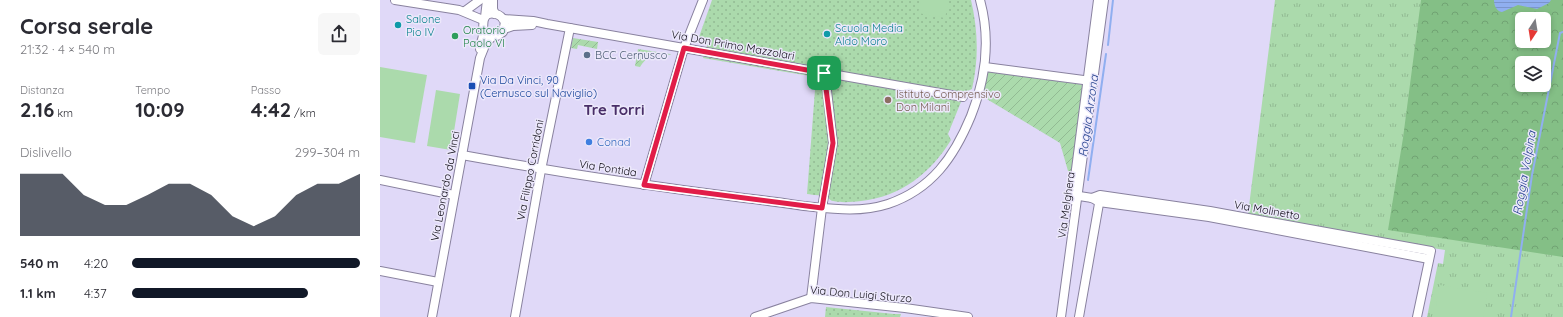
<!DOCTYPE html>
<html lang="it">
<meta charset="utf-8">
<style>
body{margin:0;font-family:Quicksand,sans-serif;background:#f7f7f7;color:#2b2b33;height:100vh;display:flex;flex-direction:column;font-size:15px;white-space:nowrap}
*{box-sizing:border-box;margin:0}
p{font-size:13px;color:#7c7c81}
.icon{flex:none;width:22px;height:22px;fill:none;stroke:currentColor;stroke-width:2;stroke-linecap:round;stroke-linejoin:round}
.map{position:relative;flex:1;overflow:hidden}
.sheet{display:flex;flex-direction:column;background:#fff;width:380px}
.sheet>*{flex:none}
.needle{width:26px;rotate:192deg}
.tools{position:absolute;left:1135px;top:12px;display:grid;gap:8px}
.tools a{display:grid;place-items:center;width:36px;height:36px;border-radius:6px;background:#fff;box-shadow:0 2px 6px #0003;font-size:20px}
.pin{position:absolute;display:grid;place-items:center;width:34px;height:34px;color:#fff;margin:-17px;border-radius:8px;box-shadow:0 2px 6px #0006}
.round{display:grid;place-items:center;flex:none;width:42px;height:42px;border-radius:6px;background:#f7f7f7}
.summary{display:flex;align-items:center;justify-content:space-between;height:68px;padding:0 20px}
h1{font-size:22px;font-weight:700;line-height:30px}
.stats{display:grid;grid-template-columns:repeat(3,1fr);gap:6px;height:68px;padding:4px 20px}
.stats div{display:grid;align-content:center}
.stats b{font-size:20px;font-weight:700}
.stats small{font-size:11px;font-weight:400}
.stats p{font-size:11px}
.chart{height:112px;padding:8px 20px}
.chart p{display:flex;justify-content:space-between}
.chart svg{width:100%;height:72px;margin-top:4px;fill:#111827;opacity:.7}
ul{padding:0 20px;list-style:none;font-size:13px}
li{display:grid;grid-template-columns:64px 48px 1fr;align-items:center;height:30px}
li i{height:10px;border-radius:5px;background:#111827}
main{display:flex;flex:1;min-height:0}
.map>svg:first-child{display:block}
.grass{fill:url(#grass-tufts);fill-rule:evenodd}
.forest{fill:url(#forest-crowns);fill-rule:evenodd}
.park{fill:url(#park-dots)}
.garden{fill:url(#garden-furrows)}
.pitch{fill:#abdaac}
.water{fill:url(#water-rules)}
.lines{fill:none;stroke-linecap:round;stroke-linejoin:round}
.stream{stroke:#90aff0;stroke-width:2}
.minor-casing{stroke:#89829f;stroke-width:10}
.minor{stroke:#fff;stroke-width:8}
.route-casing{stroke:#fff;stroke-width:8}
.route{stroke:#e11d48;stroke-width:5}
.culture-dot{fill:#0f9aa8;stroke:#ece8fb;stroke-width:1.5}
.leisure-dot{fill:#2e9e5b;stroke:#ece8fb;stroke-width:1.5}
.service-dot{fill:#5c6f8a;stroke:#ece8fb;stroke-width:1.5}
.transit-dot{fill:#1a4fb4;stroke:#ece8fb;stroke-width:1.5}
.education-dot{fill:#8d6e63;stroke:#ece8fb;stroke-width:1.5}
.shop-dot{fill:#3f7fe0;stroke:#ece8fb;stroke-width:1.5}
.labels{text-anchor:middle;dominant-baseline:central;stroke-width:3;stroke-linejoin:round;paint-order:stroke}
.culture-label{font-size:11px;fill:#0d838f;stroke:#ece8fb;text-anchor:start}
.leisure-label{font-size:11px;fill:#27864d;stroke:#ece8fb;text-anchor:start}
.street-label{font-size:11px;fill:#110e18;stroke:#ece8fb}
.service-label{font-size:11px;fill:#4e5e75;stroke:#ece8fb;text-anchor:start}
.transit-label{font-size:11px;fill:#164399;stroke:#ece8fb;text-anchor:start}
.education-label{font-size:11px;fill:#785e54;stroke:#ece8fb;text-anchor:start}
.shop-label{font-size:11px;fill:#366cbe;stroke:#ece8fb;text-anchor:start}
.water-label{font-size:12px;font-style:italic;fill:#24428e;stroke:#ece8fb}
.district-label{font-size:15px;font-weight:bold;fill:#492e68;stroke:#ece8fb}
</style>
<main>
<section class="sheet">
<div class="summary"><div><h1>Corsa serale</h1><p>21:32 · 4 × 540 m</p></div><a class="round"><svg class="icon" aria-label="share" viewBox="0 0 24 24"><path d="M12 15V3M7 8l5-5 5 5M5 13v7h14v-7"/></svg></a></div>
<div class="stats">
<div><p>Distanza</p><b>2.16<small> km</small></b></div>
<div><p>Tempo</p><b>10:09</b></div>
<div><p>Passo</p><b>4:42<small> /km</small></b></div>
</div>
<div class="chart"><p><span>Dislivello</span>299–304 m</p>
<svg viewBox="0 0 160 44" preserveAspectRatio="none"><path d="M0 44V6L10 6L20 6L30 19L40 25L50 25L60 19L70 12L80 12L90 19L100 32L110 38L120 32L130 19L140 12L150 12L160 6V44z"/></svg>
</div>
<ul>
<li><b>540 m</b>4:20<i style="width:100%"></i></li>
<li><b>1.1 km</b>4:37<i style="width:77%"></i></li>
</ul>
</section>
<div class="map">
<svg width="1183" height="317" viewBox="0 0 1183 317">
<defs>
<pattern id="grass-tufts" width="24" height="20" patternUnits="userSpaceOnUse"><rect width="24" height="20" fill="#abdaac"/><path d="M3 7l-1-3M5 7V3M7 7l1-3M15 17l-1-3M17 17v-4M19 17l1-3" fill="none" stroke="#92ba93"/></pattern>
<pattern id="forest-crowns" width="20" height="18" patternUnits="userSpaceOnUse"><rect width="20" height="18" fill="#84bf86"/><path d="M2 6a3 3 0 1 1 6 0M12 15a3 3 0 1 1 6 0" fill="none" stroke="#71a373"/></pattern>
<pattern id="park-dots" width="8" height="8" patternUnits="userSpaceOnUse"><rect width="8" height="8" fill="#abdaac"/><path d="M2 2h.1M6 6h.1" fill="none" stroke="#92ba93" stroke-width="1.8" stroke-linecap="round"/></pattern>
<pattern id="garden-furrows" width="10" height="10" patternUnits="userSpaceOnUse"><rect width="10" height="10" fill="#abdaac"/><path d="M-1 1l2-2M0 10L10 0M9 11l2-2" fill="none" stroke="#92ba93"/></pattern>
<pattern id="water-rules" width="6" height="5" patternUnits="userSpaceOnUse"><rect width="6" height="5" fill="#90aff0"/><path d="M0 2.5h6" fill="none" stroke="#7b95cd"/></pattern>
</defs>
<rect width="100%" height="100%" fill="#e0d9f8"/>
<path class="grass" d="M895 0H1183V317H1047L1058 263 1063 264 1065 250 983 237 868 214ZM1142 19H1164V41H1142ZM1142 63H1164V85H1142Z"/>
<path class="forest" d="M1041 0H1183V257L1008 230 1023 138ZM1142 19H1164V41H1142ZM1142 63H1164V85H1142Z"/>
<g class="park">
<path d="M332 0H591C598 30 599 58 592 89L585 92 568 134 571 140C551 173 520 197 481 201 472 202 462 203 453 201 451 201 450 199 448 198 443 195 433 195 427 194L436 77 323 58 328 43 319 37Z"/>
<polygon points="446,307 514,314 521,314 520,317 445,317"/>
</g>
<g class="garden">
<polygon points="193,38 218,42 217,49 198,45 197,49 191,48"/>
<path d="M258 49 290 54 291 55C278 53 267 55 260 67L255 66Z"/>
<polygon points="605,71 705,85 692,185 680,143 600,95"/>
</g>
<g class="pitch">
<polygon points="541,0 569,0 565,18 538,13"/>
<polygon points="0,67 47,75 35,143 0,137"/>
<polygon points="56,90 80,94 71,150 47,146"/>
<polygon points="1060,285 1107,293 1103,317 1054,317"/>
</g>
<path class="water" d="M1114 0H1171L1169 3 1157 9 1138 5 1122 12C1116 11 1114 5 1114 0Z"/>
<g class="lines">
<g class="stream">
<polyline points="728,45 733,0"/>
<polyline points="708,180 726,54"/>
<polyline points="1131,317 1152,175 1180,33 1183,32"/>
</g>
<defs>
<g id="minor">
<polyline points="15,0 79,10 103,20"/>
<polyline points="113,0 113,9 115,14"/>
<polyline points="85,11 100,0"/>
<polyline points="105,17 107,0"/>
<polyline points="123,19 153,21 167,24 583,97"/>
<polyline points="124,29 133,26 152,25"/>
<path d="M100 49C100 44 103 39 103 34 104 25 100 11 116 14 120 15 123 18 125 22L123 32 117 36 109 35 103 29"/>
<polyline points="605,67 711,81"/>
<path d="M82 155C176 172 269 186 364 198 384 200 404 203 424 206 453 209 480 213 508 204 552 189 574 157 591 116 606 78 611 40 600 0"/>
<polyline points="0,180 74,195"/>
<polyline points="264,185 304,48 323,0"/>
<polyline points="693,195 712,198 719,202 829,217 1049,259"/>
<polyline points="712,198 720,195 830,211 1051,251 1037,317"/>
<polyline points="692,200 718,0"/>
<polyline points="0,271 58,282"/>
<polyline points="431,298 442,208 453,143 445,73"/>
<polyline points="52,317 100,58 106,43 113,36"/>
<polyline points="135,317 161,170 190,28"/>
<polyline points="375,317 431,298 525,308 588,317"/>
<polyline points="681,317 724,0"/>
<polyline points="699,317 720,198"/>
</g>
</defs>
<use href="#minor" class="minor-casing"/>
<use href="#minor" class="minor"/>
</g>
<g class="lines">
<defs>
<polygon id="route" points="304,48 444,73 453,143 442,208 264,185"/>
</defs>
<use href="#route" class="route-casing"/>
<use href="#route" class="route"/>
</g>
<g class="culture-dot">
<circle cx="18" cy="25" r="4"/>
<circle cx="447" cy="34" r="4"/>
</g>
<circle class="leisure-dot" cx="75" cy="36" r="4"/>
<circle class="service-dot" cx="207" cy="55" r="4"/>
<rect class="transit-dot" x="88" y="82" width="8" height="8" rx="2"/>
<circle class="education-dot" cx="508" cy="100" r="4"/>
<circle class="shop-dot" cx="209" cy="142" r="4"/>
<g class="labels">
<g class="culture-label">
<text x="26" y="19">Salone<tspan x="26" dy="13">Pio IV</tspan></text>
<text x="455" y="28">Scuola Media<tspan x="455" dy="13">Aldo Moro</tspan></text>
</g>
<g class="leisure-label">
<text x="83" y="30">Oratorio<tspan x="83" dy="13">Paolo VI</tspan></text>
</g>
<g class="street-label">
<text transform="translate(353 45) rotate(10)">Via Don Primo Mazzolari</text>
<text transform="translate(228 168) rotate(9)">Via Pontida</text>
<text transform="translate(150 170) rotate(-79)">Via Filippo Corridoni</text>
<text transform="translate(65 186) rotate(-79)">Via Leonardo da Vinci</text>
<text transform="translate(686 205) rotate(-82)">Via Melghera</text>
<text transform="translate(887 210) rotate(10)">Via Molinetto</text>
<text transform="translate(481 294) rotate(5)">Via Don Luigi Sturzo</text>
</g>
<g class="service-label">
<text x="215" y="55">BCC Cernusco</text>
</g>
<g class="transit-label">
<text x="100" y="80">Via Da Vinci, 90<tspan x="100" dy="13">(Cernusco sul Naviglio)</tspan></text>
</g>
<g class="education-label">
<text x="516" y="94">Istituto Comprensivo<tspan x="516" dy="13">Don Milani</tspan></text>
</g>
<g class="shop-label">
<text x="217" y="142">Conad</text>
</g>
<g class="water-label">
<text transform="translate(708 116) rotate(-82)">Roggia Arzona</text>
<text transform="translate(1144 173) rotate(-80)">Roggia Volpina</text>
</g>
<g class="district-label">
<text x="234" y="109">Tre Torri</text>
</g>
</g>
</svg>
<div class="tools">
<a><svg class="needle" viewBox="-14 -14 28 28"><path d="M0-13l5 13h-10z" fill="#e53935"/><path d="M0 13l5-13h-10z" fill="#7c7c81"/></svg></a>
<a><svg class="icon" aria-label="layers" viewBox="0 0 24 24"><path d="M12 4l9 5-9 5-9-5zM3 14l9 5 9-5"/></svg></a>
</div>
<div class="pin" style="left:444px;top:73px;background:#1e9e55"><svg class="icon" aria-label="arrive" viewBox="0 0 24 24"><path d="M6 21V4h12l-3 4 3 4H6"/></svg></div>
</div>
</main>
